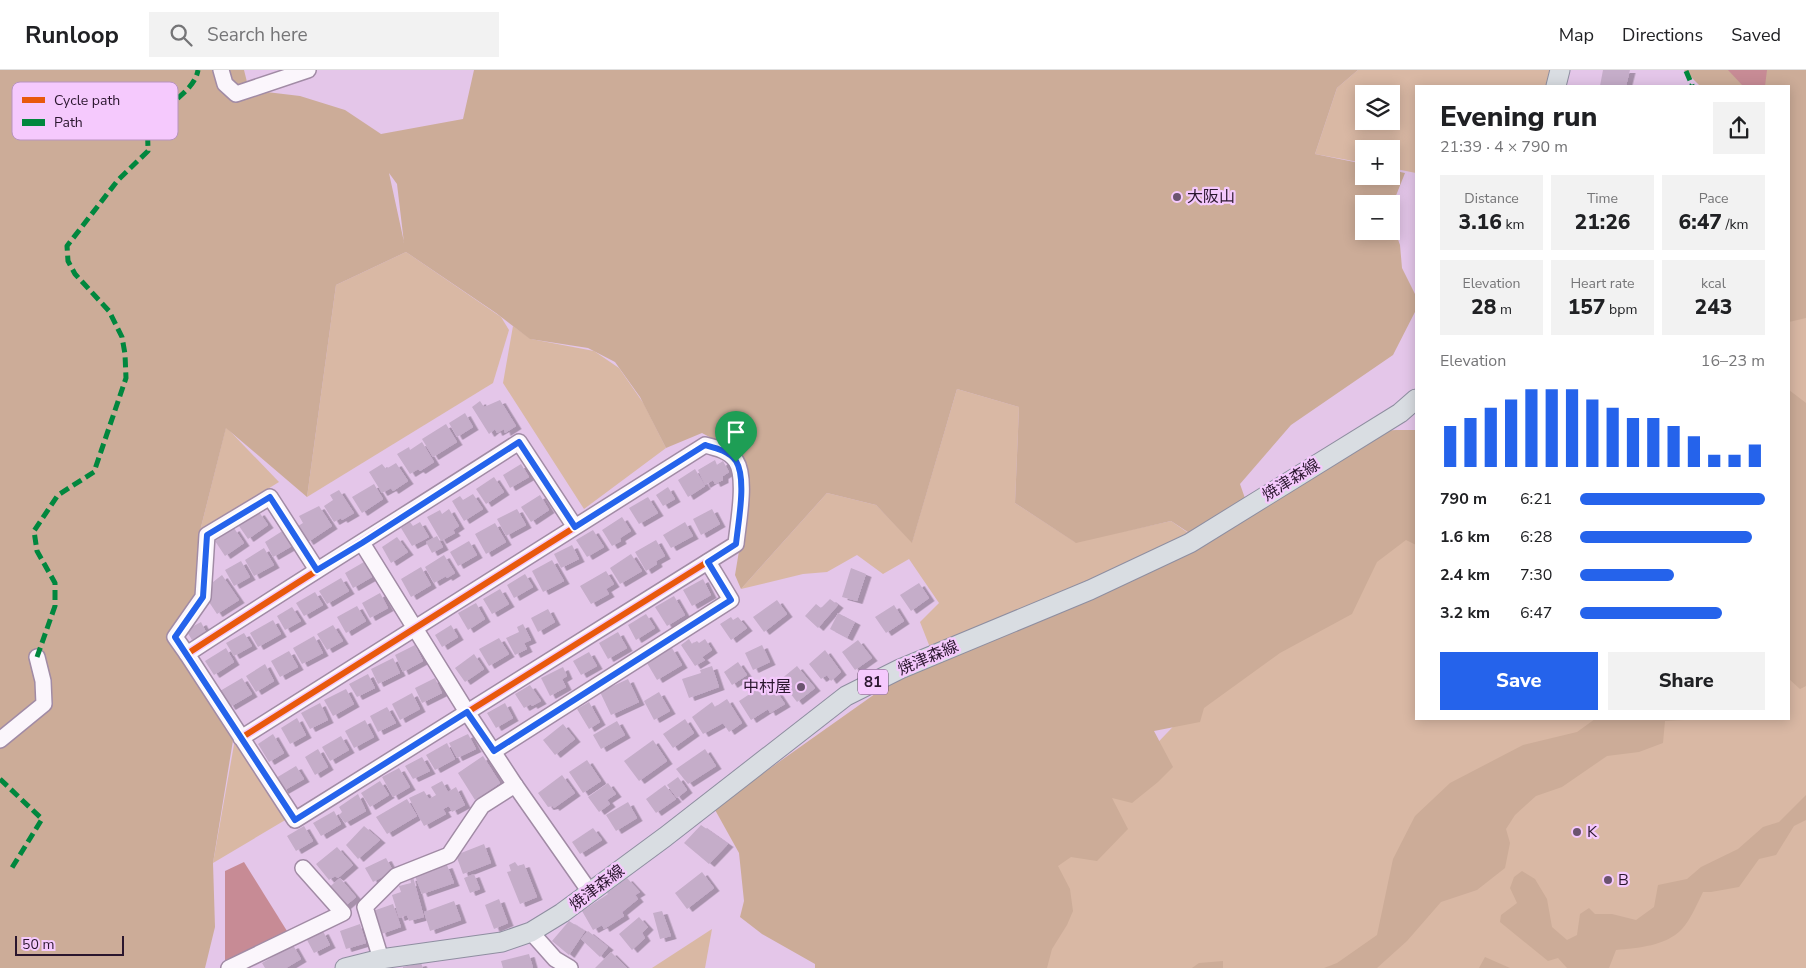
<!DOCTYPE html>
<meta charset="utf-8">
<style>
body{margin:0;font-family:"Nunito Sans","Noto Sans JP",sans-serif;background:#f2f2f2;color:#202124;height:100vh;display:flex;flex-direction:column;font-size:19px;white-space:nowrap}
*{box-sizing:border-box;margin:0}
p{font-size:16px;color:#757577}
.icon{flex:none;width:28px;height:28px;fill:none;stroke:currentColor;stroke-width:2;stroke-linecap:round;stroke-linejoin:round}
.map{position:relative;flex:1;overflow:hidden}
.drawer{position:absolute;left:1415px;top:15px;width:375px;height:635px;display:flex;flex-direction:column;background:#fff;border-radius:0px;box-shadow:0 2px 12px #0003}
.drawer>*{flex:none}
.controls{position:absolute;left:1355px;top:15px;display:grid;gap:10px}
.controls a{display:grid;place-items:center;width:45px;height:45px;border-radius:0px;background:#fff;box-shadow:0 2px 12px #0003;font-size:25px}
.scale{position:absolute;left:15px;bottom:12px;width:109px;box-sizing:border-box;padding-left:5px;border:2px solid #2a162e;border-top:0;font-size:14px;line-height:18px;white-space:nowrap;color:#2a162e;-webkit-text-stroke:4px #f5c9fd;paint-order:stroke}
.pin{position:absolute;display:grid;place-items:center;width:42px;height:42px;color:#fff;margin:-51px -21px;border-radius:50% 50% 50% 0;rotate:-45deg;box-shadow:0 0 5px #0007}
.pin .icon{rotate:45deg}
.round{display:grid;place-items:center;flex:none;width:52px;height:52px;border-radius:0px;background:#f2f2f2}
.headline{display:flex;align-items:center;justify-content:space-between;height:85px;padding:0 25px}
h1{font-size:28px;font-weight:800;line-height:38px}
.figures{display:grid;grid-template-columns:repeat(3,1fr);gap:8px;height:85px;padding:5px 25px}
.figures div{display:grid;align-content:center;border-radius:0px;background:#f2f2f2;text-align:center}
.figures b{font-size:21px;font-weight:800}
.figures small{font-size:14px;font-weight:400}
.figures p{font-size:14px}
.chart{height:140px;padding:10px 25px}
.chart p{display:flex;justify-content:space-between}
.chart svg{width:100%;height:90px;margin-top:5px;stroke:#2563eb;stroke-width:6}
.primary-button{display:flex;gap:10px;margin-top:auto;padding:10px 25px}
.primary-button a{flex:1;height:58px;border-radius:0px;background:#2563eb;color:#fff;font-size:20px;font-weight:800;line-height:58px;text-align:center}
.primary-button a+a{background:#f2f2f2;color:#202124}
ul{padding:0 25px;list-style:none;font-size:16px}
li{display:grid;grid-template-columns:80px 60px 1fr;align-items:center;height:38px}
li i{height:12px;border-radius:6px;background:#2563eb}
header{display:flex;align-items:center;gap:30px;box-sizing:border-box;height:70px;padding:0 25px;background:#fff;border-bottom:1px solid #e0e0e0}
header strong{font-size:24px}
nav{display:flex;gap:28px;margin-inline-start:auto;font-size:18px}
.search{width:350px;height:45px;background:#f2f2f2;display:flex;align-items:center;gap:12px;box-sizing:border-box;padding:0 18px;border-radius:0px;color:#757577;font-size:19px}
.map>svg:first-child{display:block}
.green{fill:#d9b8a4;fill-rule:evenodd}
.forest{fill:#ccac98;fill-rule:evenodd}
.water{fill:#c78b95}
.building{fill:#c5adc9;filter:url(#shadow)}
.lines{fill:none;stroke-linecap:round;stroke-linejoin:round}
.minor-casing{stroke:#a18ba5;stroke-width:18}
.major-casing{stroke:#8e8ea0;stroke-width:21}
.minor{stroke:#fbf6fc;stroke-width:15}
.major{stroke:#d9dde2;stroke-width:19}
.quiet{stroke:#00873e;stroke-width:5;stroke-dasharray:10 5;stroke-linecap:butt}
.cycleway-casing{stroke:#f5c9fd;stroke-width:9}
.cycleway{stroke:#e8590c;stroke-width:6}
.route-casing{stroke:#fff;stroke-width:10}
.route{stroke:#2563eb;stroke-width:6}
.poi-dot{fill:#6b546f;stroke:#f5c9fd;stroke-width:2}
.labels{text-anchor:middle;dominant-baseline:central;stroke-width:4.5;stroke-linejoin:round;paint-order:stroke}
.shield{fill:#f5c9fd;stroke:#674c6c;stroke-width:1}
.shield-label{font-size:15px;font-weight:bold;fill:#2a162e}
.poi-label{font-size:16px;fill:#2a162e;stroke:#f5c9fd;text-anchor:start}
.street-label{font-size:16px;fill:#2a162e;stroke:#f5c9fd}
.key{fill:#f5c9fd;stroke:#b893bf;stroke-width:1}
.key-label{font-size:14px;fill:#2a162e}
</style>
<header>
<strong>Runloop</strong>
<div class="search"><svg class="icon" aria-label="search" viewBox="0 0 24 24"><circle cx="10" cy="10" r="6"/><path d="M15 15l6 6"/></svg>Search here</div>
<nav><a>Map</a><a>Directions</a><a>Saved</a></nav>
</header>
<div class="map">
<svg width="1806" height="898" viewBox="0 0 1806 898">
<defs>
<filter id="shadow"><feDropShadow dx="5.5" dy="3" stdDeviation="0" flood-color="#0004"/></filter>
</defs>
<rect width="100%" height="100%" fill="#e4c6e9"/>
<g class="green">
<path d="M1358 0H1561L1558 16H1416V103L1391 98V79H1364V93L1315 84 1337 18ZM1364 24H1391V51H1364Z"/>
<polygon points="1806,0 1806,898 941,898 1416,404 1416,649 1789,649 1789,18"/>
<polygon points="406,182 501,247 509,260 493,313 307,427 336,215"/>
<polygon points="513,256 531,269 594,281 619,298 644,334 666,378 584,439 503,313"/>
<polygon points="957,319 1019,337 1015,433 1075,472 1171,451 1194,467 931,580 920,552 939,533 909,489 883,504 857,485 827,502 803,504 741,519 827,423 876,435 912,472"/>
<polygon points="226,357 279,412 200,461"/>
<polygon points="235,669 292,746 213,793"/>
<polygon points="712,859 705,898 652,898"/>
</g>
<g class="forest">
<path d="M0 0H244L249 20 300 26 345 40 381 64 463 49 474 0H1358L1337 18 1315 84 1364 94V106H1391V100L1405 103 1391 138V134H1364V161H1391V150L1400 175 1402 198 1416 226V240L1393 285 1291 355 1240 414 1247 434 1368 362 1396 360H1416V475L1406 470 1377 492 1352 544 1280 583 1204 638 1200 652 1154 661 1173 697 1158 712 1132 733 1112 728 1128 759 1097 791 1071 787 1058 796 1070 819 1073 841 1067 855 1052 879 1047 898H815V894L762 864 740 847 744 831 739 783 714 738 889 614 1194 466 1171 451 1076 473 1015 433 1019 337 957 319 912 473 876 435 827 423 741 519 735 505 748 427 743 385 702 363 666 378 640 327 615 292 588 278 530 269 496 243 406 182 336 215 307 427 226 358 200 461 201 530 172 565 235 658 213 793 215 857 205 898H0ZM389 103 397 114 404 173V172Z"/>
<polygon points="1684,0 1730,0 1744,16 1700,16"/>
<polygon points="1766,0 1806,0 1806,248 1789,252 1789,16 1764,16"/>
<polygon points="1789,320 1806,333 1806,616 1800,619 1789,609"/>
<polygon points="1595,649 1703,649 1665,651 1663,673 1639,682 1607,686 1562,717 1536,726 1515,745 1506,759 1510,773 1505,798 1477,820 1441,832 1407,871 1377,898 1324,898 1337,893 1377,865 1393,789 1415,746 1450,713 1523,675 1577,662"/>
<path d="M1806 725V750L1794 756 1776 785 1759 789 1739 817 1711 822H1703C1697 834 1691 849 1682 859 1666 876 1638 878 1616 880L1609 898H1567L1558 888 1548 891 1500 852 1501 845 1517 833 1510 818 1514 807 1522 801 1535 809 1547 829 1552 857 1567 870 1577 865 1580 844 1589 838 1595 844H1612L1636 850 1654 837 1658 815 1687 809 1701 797 1738 779 1763 757 1779 752Z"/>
<polygon points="1485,887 1510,898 1479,898"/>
<polygon points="1223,891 1223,898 1192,898 1199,893"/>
</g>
<g class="water">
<polygon points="1728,0 1767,0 1765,16 1743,16"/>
<polygon points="244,792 287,861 225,893 225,801"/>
</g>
<g class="building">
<polygon points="1603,0 1630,0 1626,16 1600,16"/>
<polygon points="500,330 516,356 505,363 504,359 497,363 495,359 489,364 472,337 480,331 484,337"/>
<polygon points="465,343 473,357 457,367 449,353"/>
<polygon points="446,354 457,372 433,387 422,369"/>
<polygon points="422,372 434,392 420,401 418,399 410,404 397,384 409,377 410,380"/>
<polygon points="715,390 717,395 723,391 729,402 723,406 723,410 715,414 713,410 705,415 698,400"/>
<polygon points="396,393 408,411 393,421 391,418 382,423 369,402 382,394 386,399"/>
<polygon points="521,394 529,407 510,418 503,405"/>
<polygon points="695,399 705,416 688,427 678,410"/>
<polygon points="494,407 504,422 486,434 476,419"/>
<polygon points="374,414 383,429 362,443 352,427"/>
<polygon points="668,417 675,429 663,436 656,425"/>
<polygon points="339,420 354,443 342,450 341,448 334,452 324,436 333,430 330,425"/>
<polygon points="473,424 483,439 464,451 452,431 460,426 463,430"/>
<polygon points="540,425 549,440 531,452 521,437"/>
<polygon points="648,427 658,443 639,454 629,438"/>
<polygon points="319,436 332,456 308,472 298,456 303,453 299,446"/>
<polygon points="449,439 459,456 453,460 455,463 441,471 427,447 440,440 442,444"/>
<polygon points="517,439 526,455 506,466 497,449"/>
<polygon points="712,439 720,454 701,465 693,449"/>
<polygon points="259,442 268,455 248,469 239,456"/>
<polygon points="622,447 631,461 620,468 621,471 612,476 602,460"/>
<polygon points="410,452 413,456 420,452 429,467 412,476 401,458"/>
<polygon points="685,452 693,466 671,478 663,465"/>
<polygon points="495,453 506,472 486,484 475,464"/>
<polygon points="234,458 244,473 225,486 215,471"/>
<polygon points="284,460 292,476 273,487 265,472"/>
<polygon points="593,460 604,477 587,487 576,470"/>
<polygon points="437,466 443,477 432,483 426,472"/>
<polygon points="397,467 408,482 391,493 382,477"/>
<polygon points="656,470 665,486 656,491 657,494 646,501 635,482"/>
<polygon points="469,471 477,485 458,496 450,482"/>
<polygon points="572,475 579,489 561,498 554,484"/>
<polygon points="264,478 274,495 254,506 245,490"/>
<polygon points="631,484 642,501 620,514 610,498"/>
<polygon points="444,485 455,503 447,508 446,506 434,513 425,497"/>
<polygon points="552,490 564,511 543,522 532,501"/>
<polygon points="241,491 250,507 234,516 225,500"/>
<polygon points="364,492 372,507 353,518 345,503"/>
<polygon points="421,497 431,515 411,527 401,509"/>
<polygon points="851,498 866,504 857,531 842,527"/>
<polygon points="606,501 614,514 606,519 609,524 591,534 580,516"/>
<polygon points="525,504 533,517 514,528 507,515"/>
<polygon points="222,505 239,530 217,544 209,532 213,512"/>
<polygon points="341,508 349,521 327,534 319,521"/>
<polygon points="703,509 711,525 692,536 683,520"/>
<polygon points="919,513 929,528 911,541 900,525"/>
<polygon points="500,519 509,534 492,544 483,529"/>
<polygon points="315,522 323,535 304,546 296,533"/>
<polygon points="380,523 388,538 370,548 362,533"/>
<polygon points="674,526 685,545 667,556 655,537"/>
<polygon points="830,529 838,535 818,558 805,546 816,534 821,538"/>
<polygon points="777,530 787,544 764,562 753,547"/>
<polygon points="476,533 485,549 468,560 458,543"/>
<polygon points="894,535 904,551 886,563 875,547"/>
<polygon points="357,536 366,551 346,563 337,547"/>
<polygon points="292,537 301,551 285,560 277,546"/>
<polygon points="548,539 555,552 538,562 531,548"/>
<polygon points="838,543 855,552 847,568 830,559"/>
<polygon points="646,544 655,558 636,570 628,555"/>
<polygon points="731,547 733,550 738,547 747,558 731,570 720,554"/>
<polygon points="273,550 281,564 258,577 250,563"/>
<polygon points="201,552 206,562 192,570 186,560"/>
<polygon points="523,554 531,570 524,573 527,579 515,585 506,568 519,562 517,557"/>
<polygon points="333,555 343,571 327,580 317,564"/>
<polygon points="451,555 458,567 442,577 435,565"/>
<polygon points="618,562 627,578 608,589 599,573"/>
<polygon points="244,563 252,576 234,586 226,573"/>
<polygon points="314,566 323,583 302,594 293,578"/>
<polygon points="499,568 509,584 489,596 479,579"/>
<polygon points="689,569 692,574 697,571 699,573 705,569 712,580 702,587 705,590 695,596 681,575"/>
<polygon points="858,570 872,588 855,600 842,582"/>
<polygon points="415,575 423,591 403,602 395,585"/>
<polygon points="762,575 770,592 753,600 745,583"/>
<polygon points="226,578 234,592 214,605 205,591"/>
<polygon points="672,578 682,595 657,610 647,593"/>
<polygon points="825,580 841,602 831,611 827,605 821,609 809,594"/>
<polygon points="289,581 298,597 280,607 271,591"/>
<polygon points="589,582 597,596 581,605 573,591"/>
<polygon points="474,584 484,599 465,612 455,598"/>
<polygon points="393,588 400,603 378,614 371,599"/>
<polygon points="738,592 747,605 732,615 724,602"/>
<polygon points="265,594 274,611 256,622 246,606"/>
<polygon points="712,596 719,617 689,628 682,609 701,603 700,600"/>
<polygon points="797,596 815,618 797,632 780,610"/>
<polygon points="563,597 567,606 562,609 566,617 550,626 541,608"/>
<polygon points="368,604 375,618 357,627 349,614"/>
<polygon points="242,608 252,624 230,637 220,621"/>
<polygon points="435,608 442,623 422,633 415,618"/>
<polygon points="628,609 639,632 611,645 600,622"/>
<polygon points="770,611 785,634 770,643 768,639 751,650 739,631"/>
<polygon points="530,615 541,631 532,636 531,634 524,638 515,624"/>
<polygon points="346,619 354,634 333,646 324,630"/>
<polygon points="659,622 670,641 654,650 644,631"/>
<polygon points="412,623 420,639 400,650 392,634"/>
<polygon points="727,629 742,653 729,662 723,653 703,664 692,647 712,632 715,637"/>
<polygon points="589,632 600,652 589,659 577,639"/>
<polygon points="320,633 328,650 310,659 301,643"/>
<polygon points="505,633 513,648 496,658 487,643"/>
<polygon points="387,637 396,653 378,662 370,646"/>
<polygon points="297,648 306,665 290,674 281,658"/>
<polygon points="685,649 694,663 673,678 663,664"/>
<polygon points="365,650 374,667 354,678 345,661"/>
<polygon points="617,651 625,665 601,679 593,665"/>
<polygon points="563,654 575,669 555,685 543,670"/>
<polygon points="273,664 284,683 269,692 258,674"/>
<polygon points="468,664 476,679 457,688 449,673"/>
<polygon points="341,666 349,680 330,691 322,677"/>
<polygon points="653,670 667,691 639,711 624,691"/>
<polygon points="447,673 455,689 435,700 426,685"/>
<polygon points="318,679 328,697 315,705 305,687"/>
<polygon points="705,679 716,696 688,714 676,699"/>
<polygon points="483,686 500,713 475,730 458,703"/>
<polygon points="422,687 430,701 413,709 405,696"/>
<polygon points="587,690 601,711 583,723 569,702"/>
<polygon points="296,696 304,709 283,721 276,708"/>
<polygon points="399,698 410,717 393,727 382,707"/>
<polygon points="562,705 575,723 554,738 553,736 548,737 538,723"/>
<polygon points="678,707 687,720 677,728 667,715"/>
<polygon points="380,711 389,725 370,737 361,723"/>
<polygon points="442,711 448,722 456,717 465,735 452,742 449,736 443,739 446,744 424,756 409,728 424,721 429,729 436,725 431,717"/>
<polygon points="608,713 616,724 607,730 610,734 599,742 588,727"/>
<polygon points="665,715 676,729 656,743 646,729"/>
<polygon points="358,724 366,741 345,753 339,745 342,742 339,737"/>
<polygon points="407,729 417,746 387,764 376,747"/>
<polygon points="628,732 637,748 616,761 606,745"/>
<polygon points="334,741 341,754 321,766 313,753"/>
<polygon points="701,755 728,774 709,794 684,773"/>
<polygon points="304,756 313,771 296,781 287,766"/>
<polygon points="364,756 380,770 358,789 346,775"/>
<polygon points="593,758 602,770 580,784 572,772"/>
<polygon points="484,774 491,793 463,804 456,785"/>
<polygon points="337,777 353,795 338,808 335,806 329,810 316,794"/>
<polygon points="386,788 393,801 373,812 365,798"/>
<polygon points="515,792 518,796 524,794 537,827 520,834 507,802 511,801 509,795"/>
<polygon points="447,795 454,813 422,824 415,806"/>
<polygon points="702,802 714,818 687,839 675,823"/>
<polygon points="474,804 480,819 470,823 464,808"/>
<polygon points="413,807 424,847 409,851 407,845 399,848 392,825 401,822 399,816 411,813 410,808"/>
<polygon points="340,808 356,827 343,838 327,819"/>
<polygon points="627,808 640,822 635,825 638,829 622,842 624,846 604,859 602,855 593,860 582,841 608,824 607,823"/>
<polygon points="499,829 508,853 494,859 485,835"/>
<polygon points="454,831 461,850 430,861 424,842"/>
<polygon points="393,834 401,857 381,864 373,841"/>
<polygon points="662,841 671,866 660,869 653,843"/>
<polygon points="639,847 648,857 642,863 645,868 632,880 619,864"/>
<polygon points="569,851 585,861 569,885 552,871"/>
<polygon points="360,854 366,873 346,879 340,861"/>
<polygon points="323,861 330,875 314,883 307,870"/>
<polygon points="588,861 608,877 600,887 581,869"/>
<polygon points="293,875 301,889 286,898 265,898 262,893"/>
<polygon points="611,882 627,898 595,898"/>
<polygon points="529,884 533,898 503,898 501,891"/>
<polygon points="421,893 423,898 403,898 403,897"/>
</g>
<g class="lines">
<defs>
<g id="minor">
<polyline points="221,0 225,14 236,24 308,0"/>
<polyline points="362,473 467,642 515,715 590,822"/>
<polyline points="187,584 175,567 203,527 207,465 270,427 317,500"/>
<path d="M241 668 705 375C717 378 729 381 736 391 747 408 738 453 736 474L295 750 187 584C297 512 409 443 519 372L575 457"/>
<polyline points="0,670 44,634 43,611 37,587"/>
<polyline points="494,681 731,530 708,492"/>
<polyline points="531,862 555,889 570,898"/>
<polyline points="381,889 365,837 396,806 449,785 482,736 515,715"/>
<polyline points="229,898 343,843 303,798"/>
</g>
<g id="major">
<polyline points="1556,16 1560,0"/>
<polyline points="345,898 381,889 502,872 531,862 562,843 665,767 846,626 900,599 1090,520 1190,473 1400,343 1416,329"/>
</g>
</defs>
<use href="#minor" class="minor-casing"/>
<use href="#major" class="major-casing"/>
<use href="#minor" class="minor"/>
<use href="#major" class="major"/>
<g class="quiet">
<polyline points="1686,1 1692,15 1691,16"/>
<path d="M37 587 55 536V513L37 481 34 461 58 425 94 402 126 308 125 284 122 267 109 241 75 204 68 191 67 176 118 110 148 81C148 73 147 64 149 57 156 38 194 25 198 0"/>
<polyline points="0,709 42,749 10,801"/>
</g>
<defs>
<path id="cycleway" d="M241 668 705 375C717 378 729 381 736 391 747 408 738 453 736 474L295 750 187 584C297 512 409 443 519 372L575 457"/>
</defs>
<use href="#cycleway" class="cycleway-casing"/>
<use href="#cycleway" class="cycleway"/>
</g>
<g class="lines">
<defs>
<path id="route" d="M519 372 575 457 705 375C716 378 729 381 736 391 747 409 738 453 736 474L708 492 731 530 494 681 467 642 295 750 175 567 203 527 207 465 270 427 317 500 362 473Z"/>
</defs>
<use href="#route" class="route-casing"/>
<use href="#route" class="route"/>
</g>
<g class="poi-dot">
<circle cx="1177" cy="127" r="5"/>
<circle cx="801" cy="617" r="5"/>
<circle cx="1577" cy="762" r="5"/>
<circle cx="1608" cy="810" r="5"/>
</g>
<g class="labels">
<rect class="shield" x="858" y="599.5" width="30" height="25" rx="4"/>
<g class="shield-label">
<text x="873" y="612">81</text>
</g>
<g class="poi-label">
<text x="1187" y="127">大阪山</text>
<text x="791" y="617" text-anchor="end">中村屋</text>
<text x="1587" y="762">K</text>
<text x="1618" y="810">B</text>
</g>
<g class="street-label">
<text transform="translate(1291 410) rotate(-32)">焼津森線</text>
<text transform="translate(928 588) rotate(-23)">焼津森線</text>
<text transform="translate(597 818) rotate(-37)">焼津森線</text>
</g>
</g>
<rect x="12" y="12" width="166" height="58" rx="8" class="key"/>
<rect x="22" y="27" width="23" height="6" fill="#e8590c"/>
<rect x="22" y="49" width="23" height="7" fill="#00873e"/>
<g class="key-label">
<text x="54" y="35">Cycle path</text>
<text x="54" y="57">Path</text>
</g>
</svg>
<div class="controls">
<a><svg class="icon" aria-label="layers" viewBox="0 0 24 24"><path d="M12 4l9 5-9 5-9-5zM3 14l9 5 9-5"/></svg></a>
<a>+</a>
<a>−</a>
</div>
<div class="scale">50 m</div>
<div class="pin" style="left:736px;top:392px;background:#1e9e55"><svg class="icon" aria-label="arrive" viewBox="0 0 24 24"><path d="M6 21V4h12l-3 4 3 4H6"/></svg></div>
<section class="drawer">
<div class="headline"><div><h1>Evening run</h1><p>21:39 · 4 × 790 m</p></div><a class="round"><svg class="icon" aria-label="share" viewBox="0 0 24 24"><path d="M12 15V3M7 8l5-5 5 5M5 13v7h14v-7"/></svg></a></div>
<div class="figures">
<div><p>Distance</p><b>3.16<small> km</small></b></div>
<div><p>Time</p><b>21:26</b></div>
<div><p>Pace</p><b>6:47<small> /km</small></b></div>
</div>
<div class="figures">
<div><p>Elevation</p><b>28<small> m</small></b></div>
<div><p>Heart rate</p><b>157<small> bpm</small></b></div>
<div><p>kcal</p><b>243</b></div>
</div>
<div class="chart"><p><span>Elevation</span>16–23 m</p>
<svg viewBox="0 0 160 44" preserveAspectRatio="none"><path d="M5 44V24M15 44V20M25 44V15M35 44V11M45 44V6M55 44V6M65 44V6M75 44V11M85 44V15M95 44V20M105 44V20M115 44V24M125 44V29M135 44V38M145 44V38M155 44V33"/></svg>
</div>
<ul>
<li><b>790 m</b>6:21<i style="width:100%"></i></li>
<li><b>1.6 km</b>6:28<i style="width:93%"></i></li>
<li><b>2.4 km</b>7:30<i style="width:51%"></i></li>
<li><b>3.2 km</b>6:47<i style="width:77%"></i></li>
</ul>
<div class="primary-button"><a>Save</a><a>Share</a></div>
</section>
</div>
